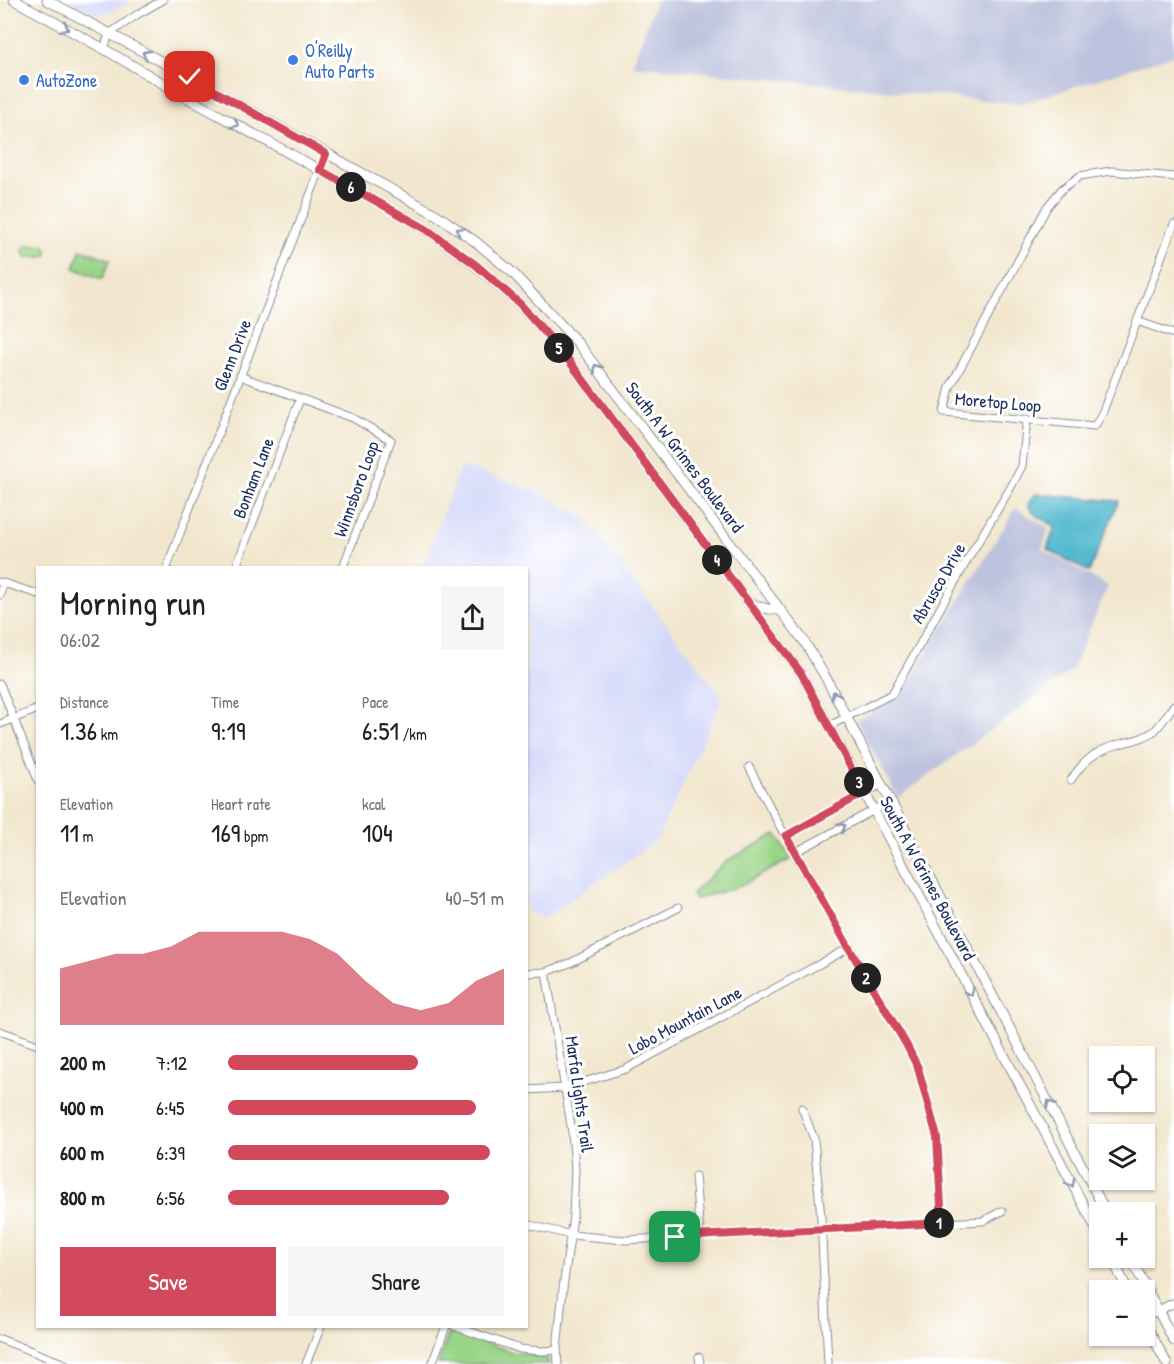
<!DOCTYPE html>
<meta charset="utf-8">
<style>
body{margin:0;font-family:"Patrick Hand",sans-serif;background:#f6f6f6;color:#202124;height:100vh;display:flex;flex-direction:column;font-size:22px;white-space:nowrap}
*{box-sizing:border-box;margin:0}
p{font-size:20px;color:#757577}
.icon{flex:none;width:33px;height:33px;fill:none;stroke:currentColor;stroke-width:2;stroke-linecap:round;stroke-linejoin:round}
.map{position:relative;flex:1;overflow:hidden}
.panel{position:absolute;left:36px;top:566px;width:492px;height:762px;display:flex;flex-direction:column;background:#fff;border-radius:0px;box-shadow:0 2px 4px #0004}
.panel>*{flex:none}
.fabs{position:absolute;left:1089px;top:1046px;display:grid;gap:12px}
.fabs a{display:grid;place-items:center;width:66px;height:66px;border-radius:0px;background:#fff;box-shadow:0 2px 4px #0004;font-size:30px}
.pin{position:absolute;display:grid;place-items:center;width:51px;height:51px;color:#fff;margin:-26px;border-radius:12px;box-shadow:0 3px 9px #0006}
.km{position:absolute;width:30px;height:30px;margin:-15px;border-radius:50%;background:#222;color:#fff;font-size:16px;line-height:30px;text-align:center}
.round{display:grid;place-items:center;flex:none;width:63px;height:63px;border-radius:0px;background:#f6f6f6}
.summary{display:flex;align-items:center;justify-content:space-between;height:102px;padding:0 24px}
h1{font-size:33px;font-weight:600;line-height:45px}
.metrics{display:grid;grid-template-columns:repeat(3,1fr);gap:9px;height:102px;padding:6px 24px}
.metrics div{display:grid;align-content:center}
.metrics b{font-size:26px;font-weight:600}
.metrics small{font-size:16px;font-weight:400}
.metrics p{font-size:16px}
.chart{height:168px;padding:12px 24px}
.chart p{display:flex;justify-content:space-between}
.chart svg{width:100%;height:108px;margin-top:6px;fill:#d1495b;opacity:.7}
.primary-button{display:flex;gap:12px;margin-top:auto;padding:12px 24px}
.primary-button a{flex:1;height:69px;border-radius:0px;background:#d1495b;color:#fff;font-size:24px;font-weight:600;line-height:69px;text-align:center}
.primary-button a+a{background:#f6f6f6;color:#202124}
ul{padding:0 24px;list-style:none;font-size:20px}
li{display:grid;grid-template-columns:96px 72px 1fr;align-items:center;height:45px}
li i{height:15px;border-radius:8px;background:#d1495b}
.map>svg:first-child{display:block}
.built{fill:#d4d8f9}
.industrial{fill:#bdc3de}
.green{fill:#9ad487;stroke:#5a8272;stroke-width:1.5}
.water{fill:#50b7ce;stroke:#367396;stroke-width:1.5}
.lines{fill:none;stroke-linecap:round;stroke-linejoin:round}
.minor-casing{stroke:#868b96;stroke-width:9}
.tertiary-casing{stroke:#868b96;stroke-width:10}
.secondary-casing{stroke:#868b96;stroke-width:11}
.minor{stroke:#fff;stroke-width:7}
.tertiary{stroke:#fff;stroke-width:8}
.secondary{stroke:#fff;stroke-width:9}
.oneway{stroke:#8d97ae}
.route-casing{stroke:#fff;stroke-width:12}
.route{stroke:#d1495b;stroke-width:8}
.shop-dot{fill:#3f7fe0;stroke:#fff;stroke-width:2}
.labels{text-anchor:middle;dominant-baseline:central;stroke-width:6;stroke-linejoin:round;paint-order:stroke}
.shop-label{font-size:18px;fill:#366cbe;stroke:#fff;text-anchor:start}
.street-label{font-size:18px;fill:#1b2f5e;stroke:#fff}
</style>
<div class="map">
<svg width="1174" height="1364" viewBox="0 0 1174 1364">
<rect width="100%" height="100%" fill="#fff"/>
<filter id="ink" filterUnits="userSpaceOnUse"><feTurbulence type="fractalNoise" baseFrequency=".0167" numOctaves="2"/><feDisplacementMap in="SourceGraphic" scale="12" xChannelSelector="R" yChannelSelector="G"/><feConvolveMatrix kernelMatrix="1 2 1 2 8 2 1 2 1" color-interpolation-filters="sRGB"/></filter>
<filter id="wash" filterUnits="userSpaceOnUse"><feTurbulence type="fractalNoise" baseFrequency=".008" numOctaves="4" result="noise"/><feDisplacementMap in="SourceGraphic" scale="24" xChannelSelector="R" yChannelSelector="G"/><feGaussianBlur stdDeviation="1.35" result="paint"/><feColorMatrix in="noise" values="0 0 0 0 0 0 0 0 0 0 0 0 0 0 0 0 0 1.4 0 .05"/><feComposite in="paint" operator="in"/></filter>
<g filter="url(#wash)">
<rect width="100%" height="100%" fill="#f2e7ce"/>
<g class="built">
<polygon points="68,0 132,0 121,7 98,15"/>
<polygon points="461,466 540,492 585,518 723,698 657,840 545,918 527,912 526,567 422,567"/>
</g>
<g class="industrial">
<polygon points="656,0 1174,0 1174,55 1020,104 632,65"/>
<polygon points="1016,508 1049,528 1042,549 1108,586 1072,670 898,798 856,720 898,698"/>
</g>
<g class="green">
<polygon points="27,245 45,246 47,249 47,255 43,257 26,257 22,251"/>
<polygon points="81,249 110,260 102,279 74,268"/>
<polygon points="776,834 791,859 738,887 695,899 692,894 725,862"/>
<polygon points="456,1332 512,1352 547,1358 549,1364 438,1364 448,1335"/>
</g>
<path class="water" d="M1037 494 1119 501 1089 572 1047 549 1055 526C1046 521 1031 515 1028 504L1033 496Z"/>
</g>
<g filter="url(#ink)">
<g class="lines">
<defs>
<g id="minor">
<polyline points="104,49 109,34 138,14 163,0"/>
<polyline points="1174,177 1111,171 1080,176 1062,189 1047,207 950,387 944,412 1095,426 1103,411 1174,224"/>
<polyline points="1137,321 1174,334"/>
<polyline points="240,376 353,418 391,440 343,567"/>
<polyline points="167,567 326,154"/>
<polyline points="236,567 300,399"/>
<polyline points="0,582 38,594"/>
<polyline points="0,595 3,583"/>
<polyline points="0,684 38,780"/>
<polyline points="0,724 38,709"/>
<polyline points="829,726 892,694 969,557 1011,487 1022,466 1027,419"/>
<polyline points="749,767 794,853 906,1044 918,1068 937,1137 942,1223"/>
<path d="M1071 780C1084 759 1099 749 1123 743 1133 741 1145 738 1154 731 1161 725 1168 713 1174 705"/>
<polyline points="786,836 882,784"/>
<polyline points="794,853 891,801"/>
<polyline points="546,972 572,1132 575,1168 573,1216 563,1288 557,1350 558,1364"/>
<polyline points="526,973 546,972 570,963 678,908"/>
<polyline points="0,1031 38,1045"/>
<polyline points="526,1090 564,1088 626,1069 849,948"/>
<polyline points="802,1108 814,1139 821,1218 828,1364"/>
<polyline points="695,1176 700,1236"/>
<polyline points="526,1224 571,1235 625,1240 983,1221 1002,1211"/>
<polyline points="454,1326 520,1349 542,1351 557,1350"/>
<polyline points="0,1339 65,1364"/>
<polyline points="699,1357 700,1364"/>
<polyline points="306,1364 321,1326"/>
<polyline points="432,1364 446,1326"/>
</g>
<polyline id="tertiary" points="1144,1317 1174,1303"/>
<g id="secondary">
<polyline points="14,0 104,49 200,105 320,170 426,229 475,265 520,304 564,354 801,673 1100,1236"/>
<polyline points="47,0 190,77 437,215 476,242 513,273 577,342 804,641 826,678 1106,1212"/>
<path d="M749 602C760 608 768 610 780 610"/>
<polyline points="1111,1257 1128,1290"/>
<polyline points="1130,1257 1174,1341"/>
<polyline points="1144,1321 1167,1364"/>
</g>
</defs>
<use href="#minor" class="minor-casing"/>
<use href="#tertiary" class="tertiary-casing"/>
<use href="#secondary" class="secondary-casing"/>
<use href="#minor" class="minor"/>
<use href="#tertiary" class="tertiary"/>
<use href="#secondary" class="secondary"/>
</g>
<defs><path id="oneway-chevron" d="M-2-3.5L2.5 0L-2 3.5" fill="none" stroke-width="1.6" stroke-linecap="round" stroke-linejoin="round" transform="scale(1.5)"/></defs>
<g class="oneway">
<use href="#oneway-chevron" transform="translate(65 28) rotate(29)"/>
<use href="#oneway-chevron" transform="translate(146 54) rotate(-152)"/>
<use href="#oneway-chevron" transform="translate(235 124) rotate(28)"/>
<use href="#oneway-chevron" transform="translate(460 231) rotate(-145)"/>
<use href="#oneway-chevron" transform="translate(597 368) rotate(-127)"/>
<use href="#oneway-chevron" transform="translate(835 695) rotate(-118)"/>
<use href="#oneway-chevron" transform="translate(842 827) rotate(-28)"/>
<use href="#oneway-chevron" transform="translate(970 992) rotate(62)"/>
<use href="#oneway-chevron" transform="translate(1050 1104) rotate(-118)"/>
<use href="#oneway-chevron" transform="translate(1071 1183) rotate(62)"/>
</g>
</g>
<g class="lines" filter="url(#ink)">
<defs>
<polyline id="route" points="190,77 326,154 320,170 426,229 476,265 520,304 564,354 801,673 864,793 786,836 849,948 906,1044 918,1068 937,1137 942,1223 675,1237"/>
</defs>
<use href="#route" class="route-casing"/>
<use href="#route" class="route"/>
</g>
<g class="shop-dot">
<circle cx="293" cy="60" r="6"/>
<circle cx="24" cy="80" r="6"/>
</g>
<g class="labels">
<g class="shop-label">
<text x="305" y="50">O'Reilly<tspan x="305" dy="21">Auto Parts</tspan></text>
<text x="36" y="80">AutoZone</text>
</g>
<g class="street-label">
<text transform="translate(232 355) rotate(-69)">Glenn Drive</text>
<text transform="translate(998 402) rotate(5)">Moretop Loop</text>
<text transform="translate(685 457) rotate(53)">South A W Grimes Boulevard</text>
<text transform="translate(253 478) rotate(-69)">Bonham Lane</text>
<text transform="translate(356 489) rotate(-70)">Winnsboro Loop</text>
<text transform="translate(938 583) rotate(-60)">Abrusco Drive</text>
<text transform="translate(928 878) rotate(62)">South A W Grimes Boulevard</text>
<text transform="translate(685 1020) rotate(-28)">Lobo Mountain Lane</text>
<text transform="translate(580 1094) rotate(82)">Marfa Lights Trail</text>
</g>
</g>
</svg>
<div class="fabs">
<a><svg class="icon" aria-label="locate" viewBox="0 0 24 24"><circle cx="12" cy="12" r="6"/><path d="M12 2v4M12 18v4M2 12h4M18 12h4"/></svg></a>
<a><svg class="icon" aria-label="layers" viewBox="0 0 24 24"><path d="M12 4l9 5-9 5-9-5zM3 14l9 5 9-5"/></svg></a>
<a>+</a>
<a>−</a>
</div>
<div class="pin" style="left:675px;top:1237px;background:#1e9e55"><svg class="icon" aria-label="arrive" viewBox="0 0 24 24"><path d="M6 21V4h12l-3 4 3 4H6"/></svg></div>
<div class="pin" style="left:190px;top:77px;background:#d93025"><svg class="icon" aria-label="check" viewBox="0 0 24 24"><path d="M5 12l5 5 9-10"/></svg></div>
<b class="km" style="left:939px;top:1223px">1</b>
<b class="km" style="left:866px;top:978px">2</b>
<b class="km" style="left:859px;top:782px">3</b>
<b class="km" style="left:717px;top:560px">4</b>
<b class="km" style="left:559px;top:348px">5</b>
<b class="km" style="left:351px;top:187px">6</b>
<section class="panel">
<div class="summary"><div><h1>Morning run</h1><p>06:02</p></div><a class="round"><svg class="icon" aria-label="share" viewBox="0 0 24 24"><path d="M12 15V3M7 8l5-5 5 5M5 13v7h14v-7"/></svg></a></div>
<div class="metrics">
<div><p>Distance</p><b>1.36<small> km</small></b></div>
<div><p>Time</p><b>9:19</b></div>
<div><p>Pace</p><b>6:51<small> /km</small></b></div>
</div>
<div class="metrics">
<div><p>Elevation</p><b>11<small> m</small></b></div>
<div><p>Heart rate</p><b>169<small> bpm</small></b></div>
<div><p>kcal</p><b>104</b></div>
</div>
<div class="chart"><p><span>Elevation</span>40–51 m</p>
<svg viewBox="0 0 160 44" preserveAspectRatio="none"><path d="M0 44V21L10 18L20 15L30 15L40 12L50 6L60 6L70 6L80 6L90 9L100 15L110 26L120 35L130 38L140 35L150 26L160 21V44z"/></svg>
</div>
<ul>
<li><b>200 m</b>7:12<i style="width:69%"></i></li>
<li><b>400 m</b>6:45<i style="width:90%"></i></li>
<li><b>600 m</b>6:39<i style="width:95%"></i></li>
<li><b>800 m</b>6:56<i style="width:80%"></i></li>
</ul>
<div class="primary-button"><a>Save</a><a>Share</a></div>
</section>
</div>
